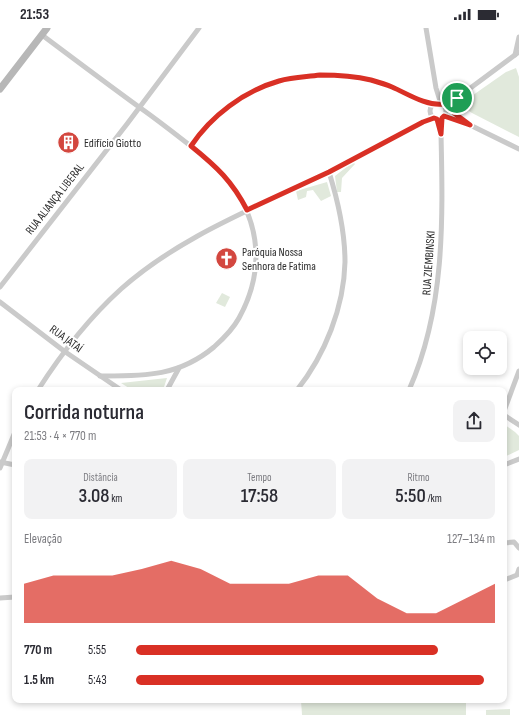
<!DOCTYPE html>
<html lang="pt">
<meta charset="utf-8">
<style>
body{margin:0;font-family:"Sofia Sans Condensed",sans-serif;background:#f2f2f3;color:#2b2b33;height:100vh;display:flex;flex-direction:column;font-size:15px;white-space:nowrap}
*{box-sizing:border-box;margin:0}
p{font-size:13px;color:#7c7c81}
.icon{flex:none;width:22px;height:22px;fill:none;stroke:currentColor;stroke-width:2;stroke-linecap:round;stroke-linejoin:round}
.map{position:relative;flex:1;overflow:hidden}
.details{position:absolute;left:12px;top:359px;width:495px;height:316px;display:flex;flex-direction:column;background:#fff;border-radius:8px;box-shadow:0 2px 6px #0003}
.details>*{flex:none}
.fabs{position:absolute;left:463px;top:303px;display:grid;gap:8px}
.fabs a{display:grid;place-items:center;width:44px;height:44px;border-radius:8px;background:#fff;box-shadow:0 2px 6px #0003;font-size:20px}
.pin{position:absolute;display:grid;place-items:center;width:34px;height:34px;color:#fff;margin:-17px;border:2px solid #fff;border-radius:50%;box-shadow:0 1px 4px #0007}
.round{display:grid;place-items:center;flex:none;width:42px;height:42px;border-radius:8px;background:#f2f2f3}
.summary{display:flex;align-items:center;justify-content:space-between;height:68px;padding:0 12px}
h1{font-size:22px;font-weight:600;line-height:30px}
.stats{display:grid;grid-template-columns:repeat(3,1fr);gap:6px;height:68px;padding:4px 12px}
.stats div{display:grid;align-content:center;border-radius:8px;background:#f2f2f3;text-align:center}
.stats b{font-size:20px;font-weight:600}
.stats small{font-size:11px;font-weight:400}
.stats p{font-size:11px}
.chart{height:112px;padding:8px 12px}
.chart p{display:flex;justify-content:space-between}
.chart svg{width:100%;height:72px;margin-top:4px;fill:#d93025;opacity:.7}
ul{padding:0 12px;list-style:none;font-size:13px}
li{display:grid;grid-template-columns:64px 48px 1fr;align-items:center;height:30px}
li i{height:10px;border-radius:5px;background:#d93025}
.status{display:flex;justify-content:space-between;align-items:center;height:28px;padding:0 20px;background:#fff;direction:ltr}
.status svg{height:11px;fill:currentColor}
.map>svg:first-child{display:block}
.green{fill:#e1e9dc}
.lines{fill:none;stroke-linecap:round;stroke-linejoin:round}
.street{stroke:#cacaca;stroke-width:5}
.secondary{stroke:#b7b7b7;stroke-width:7}
.route-casing{stroke:#fff;stroke-width:8}
.route{stroke:#d93025;stroke-width:5}
.labels{text-anchor:middle;dominant-baseline:central;stroke-width:4;stroke-linejoin:round;paint-order:stroke}
.poi-label{font-size:12px;fill:#2d2d2d;stroke:#fff;text-anchor:start}
.street-label{font-size:12px;fill:#2d2d2d;stroke:#fff}
</style>
<div class="status"><b>21:53</b><svg viewBox="0 0 49 12"><path d="M0 12V9h3v3zM5 12V6h3v6zM10 12V3h3v9zM15 12V0h3v12zM26 1h20v11H26zM47 4h2v5h-2z"/></svg></div>
<div class="map">
<svg width="519" height="687" viewBox="0 0 519 687">
<rect width="100%" height="100%" fill="#fff"/>
<g class="green">
<polygon points="516,40 519,49 519,109 472,85 463,79 466,72 506,44"/>
<polygon points="353,134 355,136 342,150 341,164 337,164 335,148"/>
<polygon points="327,154 331,168 321,173 313,162 307,163 306,169 298,172 296,163"/>
<polygon points="222,265 230,269 225,279 216,275"/>
<polygon points="167,350 163,362 132,362 121,355"/>
<polygon points="505,397 515,404 519,408 519,422 504,429 504,399"/>
<polygon points="301,672 466,672 466,687 302,687"/>
<polygon points="510,681 510,687 486,687 486,682"/>
</g>
<g class="lines">
<g class="street">
<polyline points="426,0 436,60 441,76"/>
<path d="M42 7C74 31 106 55 139 79 159 93 178 108 197 123 204 129 212 134 218 140 259 184 268 237 239 290 233 301 223 311 214 319 178 349 144 348 100 348"/>
<polyline points="515,27 519,9"/>
<polyline points="457,70 453,82 456,88 464,93"/>
<circle cx="438" cy="83" r="8"/>
<polyline points="442,76 457,70 519,24"/>
<polyline points="444,88 470,97 519,121"/>
<path d="M191 118C230 60 304 35 371 52 393 58 412 70 434 76"/>
<polyline points="0,259 127,96 199,0"/>
<polyline points="0,274 64,323 121,362"/>
<path d="M38 362C61 326 89 290 121 261 174 214 238 187 302 157 343 137 383 115 423 94L434 90"/>
<polyline points="167,362 179,340"/>
<path d="M297 362C325 327 344 279 345 234 345 204 338 173 329 144"/>
<path d="M409 362C445 281 443 193 441 106L442 90"/>
<polyline points="504,383 519,343"/>
<polyline points="504,387 519,397"/>
<polyline points="0,434 15,437"/>
<polyline points="504,437 519,431"/>
<polyline points="0,440 15,404"/>
<polyline points="504,515 514,514 519,520"/>
<polyline points="504,551 507,551 517,547 519,541"/>
<polyline points="0,570 15,569"/>
</g>
<polyline class="secondary" points="0,61 47,0"/>
</g>
<g class="lines">
<defs>
<path id="route" d="M320 47C337 47 354 48 371 52 378 54 385 56 392 59 408 66 426 78 443 76 448 75 453 72 457 70L453 79 454 85 470 97 444 88 442 90 441 106 437 91 434 90 423 94 329 144 247 182C232 153 217 139 191 118 211 88 244 63 279 53 293 49 306 49 320 47Z"/>
</defs>
<use href="#route" class="route-casing"/>
<use href="#route" class="route"/>
</g>
<defs>
<symbol id="building-disc" viewBox="-11 -11 22 22"><circle r="9.5" fill="#d3473f" stroke="#fff"/><path d="M-4-6H4V6H1V3H-1V6H-4ZM-2.5-4.3h1.7v1.8h-1.7ZM.8-4.3h1.7v1.8H.8ZM-2.5-1h1.7V.8h-1.7ZM.8-1h1.7V.8H.8Z" fill="#fff"/></symbol>
<symbol id="church-disc" viewBox="-11 -11 22 22"><circle r="9.5" fill="#d3473f" stroke="#fff"/><path d="M-1.2-6h2.4v3.5h3.3v2.4h-3.3V6h-2.4V-.1h-3.3v-2.4h3.3Z" fill="#fff"/></symbol>
</defs>
<g fill-rule="evenodd">
<use href="#building-disc" x="56" y="102" width="25" height="25"/>
<use href="#church-disc" x="214" y="218" width="25" height="25"/>
</g>
<g class="labels">
<g class="poi-label">
<text x="84" y="115">Edifício Giotto</text>
<text x="242" y="224">Paróquia Nossa<tspan x="242" dy="14">Senhora de Fatima</tspan></text>
</g>
<g class="street-label">
<text transform="translate(55 171) rotate(-52)">RUA ALIANÇA LIBERAL</text>
<text transform="translate(429 235) rotate(-86)">RUA ZIEMBINSKI</text>
<text transform="translate(66 311) rotate(36)">RUA JATAÍ</text>
</g>
</g>
</svg>
<div class="fabs">
<a><svg class="icon" aria-label="locate" viewBox="0 0 24 24"><circle cx="12" cy="12" r="6"/><path d="M12 2v4M12 18v4M2 12h4M18 12h4"/></svg></a>
</div>
<div class="pin" style="left:457px;top:70px;background:#1e9e55"><svg class="icon" aria-label="arrive" viewBox="0 0 24 24"><path d="M6 21V4h12l-3 4 3 4H6"/></svg></div>
<section class="details">
<div class="summary"><div><h1>Corrida noturna</h1><p>21:53 · 4 × 770 m</p></div><a class="round"><svg class="icon" aria-label="share" viewBox="0 0 24 24"><path d="M12 15V3M7 8l5-5 5 5M5 13v7h14v-7"/></svg></a></div>
<div class="stats">
<div><p>Distância</p><b>3.08<small> km</small></b></div>
<div><p>Tempo</p><b>17:58</b></div>
<div><p>Ritmo</p><b>5:50<small> /km</small></b></div>
</div>
<div class="chart"><p><span>Elevação</span>127–134 m</p>
<svg viewBox="0 0 160 44" preserveAspectRatio="none"><path d="M0 44V20L10 15L20 15L30 15L40 11L50 6L60 11L70 20L80 20L90 20L100 15L110 15L120 29L130 38L140 38L150 29L160 20V44z"/></svg>
</div>
<ul>
<li><b>770 m</b>5:55<i style="width:84%"></i></li>
<li><b>1.5 km</b>5:43<i style="width:97%"></i></li>
</ul>
</section>
</div>
